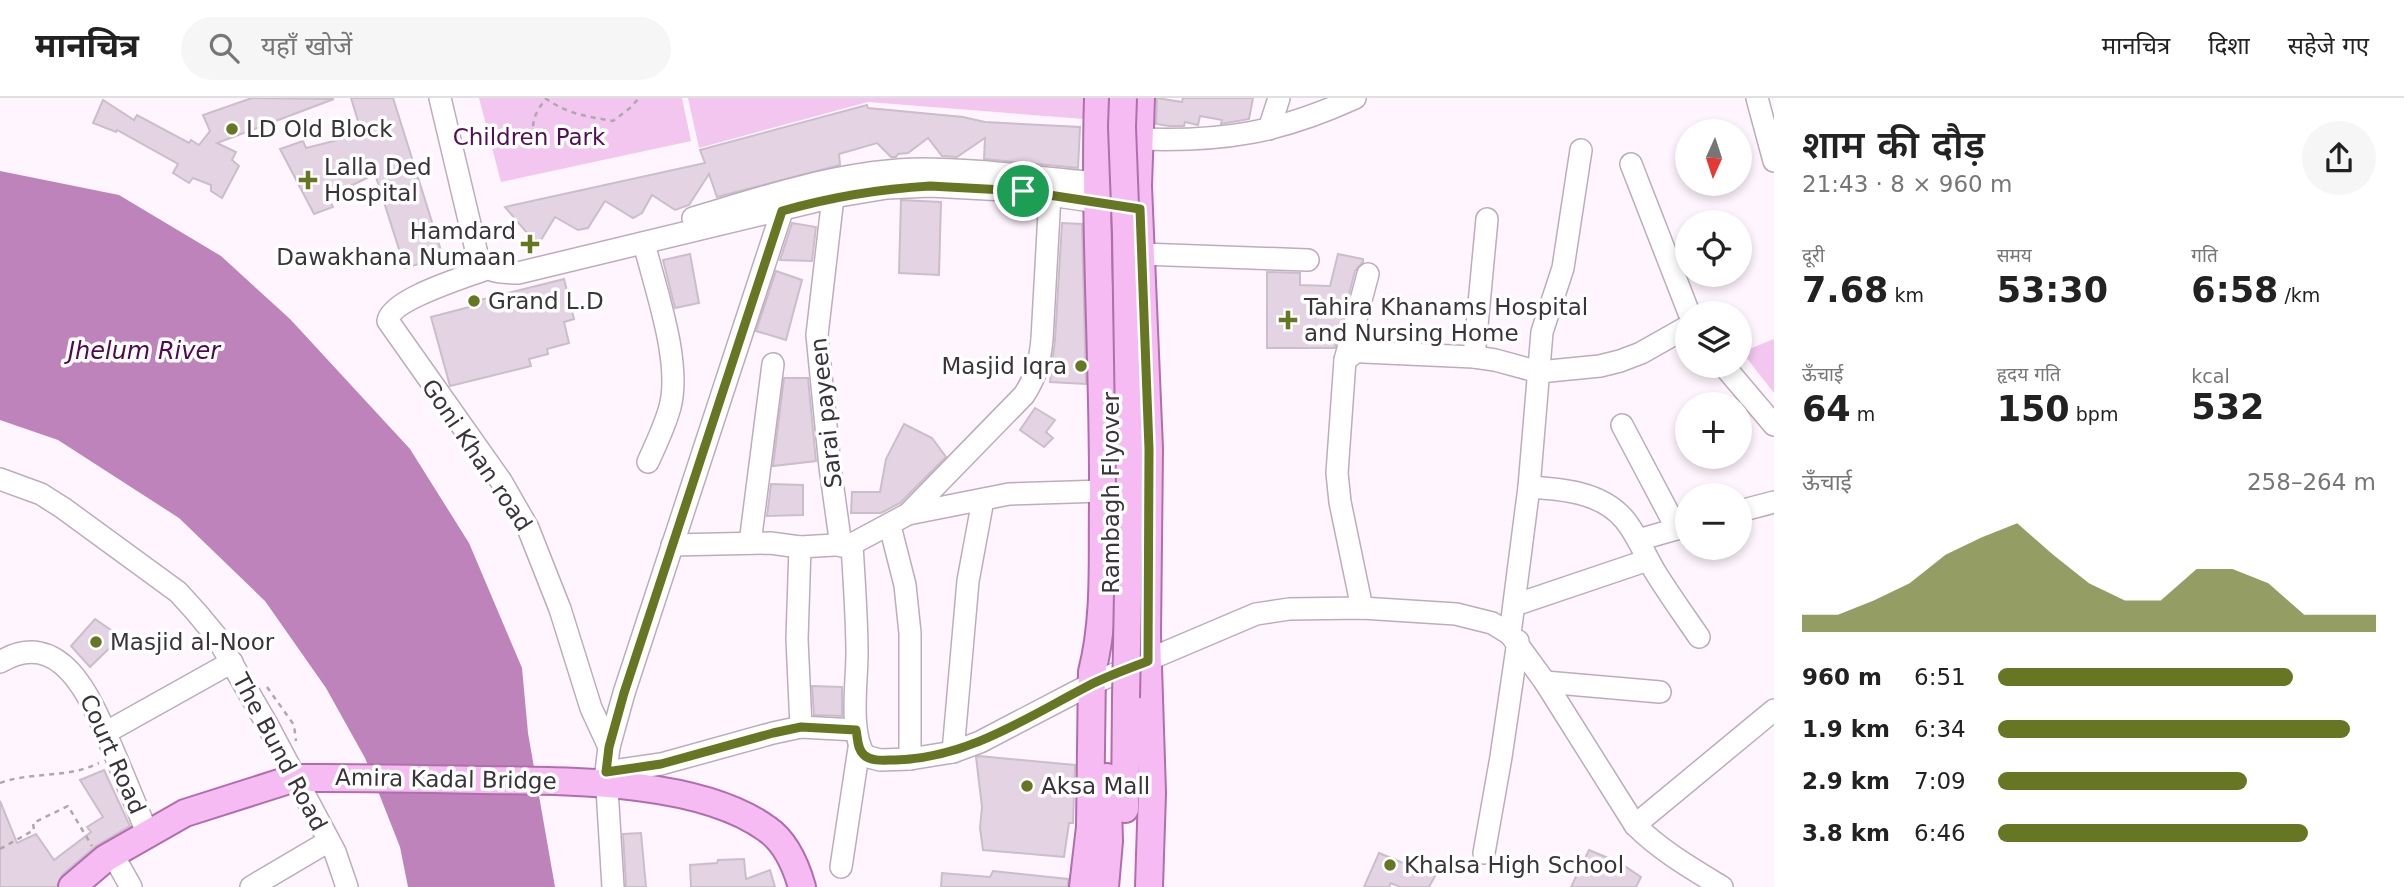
<!DOCTYPE html>
<html lang="hi">
<meta charset="utf-8">
<style>
body{margin:0;font-family:"DejaVu Sans","Noto Sans Devanagari",sans-serif;background:#f6f6f6;color:#222;height:100vh;display:flex;flex-direction:column;font-size:26px;white-space:nowrap}
*{box-sizing:border-box;margin:0}
p{font-size:23px;color:#767676}
.icon{flex:none;width:38px;height:38px;fill:none;stroke:currentColor;stroke-width:2;stroke-linecap:round;stroke-linejoin:round}
.map{position:relative;flex:1;overflow:hidden}
.sheet{display:flex;flex-direction:column;background:#fff;width:630px}
.sheet>*{flex:none}
.needle{width:46px;rotate:183deg}
.tools{position:absolute;left:1675px;top:21px;display:grid;gap:14px}
.tools a{display:grid;place-items:center;width:77px;height:77px;border-radius:50%;background:#fff;box-shadow:0 4px 10px #0003;font-size:35px}
.pin{position:absolute;display:grid;place-items:center;width:60px;height:60px;color:#fff;margin:-30px;border:4px solid #fff;border-radius:50%;box-shadow:0 2px 7px #0007}
.round{display:grid;place-items:center;flex:none;width:74px;height:74px;border-radius:37px;background:#f6f6f6}
.overview{display:flex;align-items:center;justify-content:space-between;height:119px;padding:0 28px}
h1{font-size:38px;font-weight:600;line-height:52px}
.metrics{display:grid;grid-template-columns:repeat(3,1fr);gap:10px;height:119px;padding:7px 28px}
.metrics div{display:grid;align-content:center}
.metrics b{font-size:35px;font-weight:600}
.metrics small{font-size:19px;font-weight:400}
.metrics p{font-size:19px}
.chart{height:196px;padding:14px 28px}
.chart p{display:flex;justify-content:space-between}
.chart svg{width:100%;height:126px;margin-top:7px;fill:#677623;opacity:.7}
ul{padding:0 28px;list-style:none;font-size:23px}
li{display:grid;grid-template-columns:112px 84px 1fr;align-items:center;height:52px}
li i{height:18px;border-radius:9px;background:#677623}
header{display:flex;align-items:center;gap:42px;box-sizing:border-box;height:98px;padding:0 35px;background:#fff;border-bottom:2px solid #e0e0e0}
header strong{font-size:33px}
nav{display:flex;gap:38px;margin-inline-start:auto;font-size:24px}
.search{width:490px;height:63px;background:#f6f6f6;display:flex;align-items:center;gap:18px;box-sizing:border-box;padding:0 24px;border-radius:38px;color:#767676;font-size:26px}
main{display:flex;flex:1;min-height:0}
.map>svg:first-child{display:block}
.green{fill:#f3c6ef}
.water{fill:#be83ba}
.building{fill:#e4d4e3;stroke:#ccbdcb;stroke-width:2}
.lines{fill:none;stroke-linecap:round;stroke-linejoin:round}
.minor-casing{stroke:#bdadbb;stroke-width:24}
.major-casing{stroke:#b06ead;stroke-width:30}
.path{stroke:#afa7af;stroke-width:2.5;stroke-dasharray:5 5;stroke-linecap:butt}
.minor{stroke:#fff;stroke-width:21}
.major{stroke:#f6bbf3;stroke-width:26}
.major-bridge-casing{stroke:#b06ead;stroke-width:30;stroke-linecap:butt}
.major-bridge{stroke:#f6bbf3;stroke-width:26}
.route-casing{stroke:#fff;stroke-width:14}
.route{stroke:#677623;stroke-width:9}
.poi-dot{fill:#677623;stroke:#fff;stroke-width:2.5}
.labels{text-anchor:middle;dominant-baseline:central;stroke-width:7;stroke-linejoin:round;paint-order:stroke}
.poi-label{font-size:23px;fill:#3a343a;stroke:#fff;text-anchor:start}
.park-label{font-size:23px;fill:#550d54;stroke:#fff}
.street-label{font-size:23px;fill:#3a343a;stroke:#fff}
.water-label{font-size:24px;font-style:italic;fill:#520851;stroke:#fff}
</style>
<header>
<strong>मानचित्र</strong>
<div class="search"><svg class="icon" aria-label="search" viewBox="0 0 24 24"><circle cx="10" cy="10" r="6"/><path d="M15 15l6 6"/></svg>यहाँ खोजें</div>
<nav><a>मानचित्र</a><a>दिशा</a><a>सहेजे गए</a></nav>
</header>
<main>
<div class="map">
<svg width="1774" height="789" viewBox="0 0 1774 789">
<rect width="100%" height="100%" fill="#fff5fe"/>
<g class="green">
<polygon points="479,0 682,0 691,43 501,84"/>
<polygon points="688,0 1089,0 1084,21 868,4 699,50"/>
<polygon points="1774,241 1774,295 1742,254"/>
</g>
<polygon class="water" points="0,73 119,97 221,158 290,221 410,351 469,445 522,570 528,635 555,789 408,789 400,749 365,660 326,590 265,503 179,420 58,342 0,322"/>
<g class="building">
<polygon points="252,0 334,1 217,45 236,54 232,62 239,68 222,100 211,93 211,87 193,80 189,85 173,75 178,66 117,32 116,34 93,25 103,2 134,22 137,17 189,45 191,42 199,47 210,33 203,17"/>
<polygon points="351,0 393,0 443,159 405,170 375,76 328,99 333,109 314,116 280,51 303,43 306,50 362,36"/>
<polygon points="1157,0 1182,4 1183,0 1253,0 1249,21 1221,26 1222,22 1200,18 1198,27 1185,24 1184,28 1169,28 1156,26"/>
<polygon points="867,7 868,10 963,19 985,24 1080,29 1078,70 984,61 985,40 957,59 942,58 928,40 908,55 898,56 896,59 891,59 877,45 839,56 840,67 717,99 709,76 689,107 675,112 652,97 642,115 633,120 605,103 588,130 578,132 555,119 541,142 533,142 505,109 705,65 700,52"/>
<polygon points="901,102 941,104 939,177 899,175"/>
<polygon points="792,125 816,129 812,163 780,162"/>
<polygon points="1062,125 1082,126 1086,286 1050,284 1055,242"/>
<polygon points="690,156 699,205 675,210 663,162"/>
<polygon points="1338,156 1363,161 1363,164 1355,173 1335,250 1267,250 1267,174 1300,175 1300,187 1330,188"/>
<polygon points="776,173 802,182 786,242 756,233"/>
<polygon points="564,181 574,221 564,224 569,245 547,251 548,256 529,261 531,268 450,288 431,219 481,206 480,202"/>
<polygon points="784,280 808,280 816,363 773,368"/>
<polygon points="1035,310 1055,322 1046,334 1053,340 1044,349 1020,332"/>
<polygon points="904,326 932,340 946,359 900,405 881,415 851,415 852,394 880,394 886,361"/>
<polygon points="771,386 803,387 803,417 767,418"/>
<polygon points="95,521 121,539 90,569 71,548"/>
<polygon points="812,588 842,589 842,618 814,617"/>
<polygon points="979,658 1075,667 1073,725 1069,725 1064,759 983,752 980,730 982,709 976,659"/>
<polygon points="104,672 130,728 96,748 62,777 57,789 0,789 0,703 17,745 36,736 54,762 91,734 87,729 103,719 80,682"/>
<polygon points="641,735 646,789 626,789 623,736"/>
<polygon points="1589,752 1620,765 1641,779 1636,789 1571,789"/>
<polygon points="1379,755 1435,778 1429,789 1400,789 1391,785 1389,789 1364,789"/>
<polygon points="744,761 746,781 770,772 775,789 691,789 690,767 717,765 718,762"/>
<polygon points="993,773 1068,781 1068,789 941,789 942,775 990,779"/>
</g>
<g class="lines">
<defs>
<g id="minor">
<path d="M440 0 478 160C490 176 499 174 518 175L833 99 887 90 930 88 1023 93 1111 106"/>
<polyline points="1757,0 1774,63"/>
<polyline points="1269,31 1279,0"/>
<path d="M1139 41C1223 44 1278 35 1355 0"/>
<path d="M1581 52 1563 170 1542 234 1529 389 1510 536 1545 584 1635 727C1661 753 1691 770 1722 789"/>
<polyline points="1631,66 1689,215"/>
<polyline points="833,99 817,237 830,369 841,448"/>
<path d="M693 120C768 98 843 72 921 71 986 71 1049 82 1113 86"/>
<path d="M644 145C655 190 682 264 670 309 665 328 656 346 648 364"/>
<polyline points="1142,156 1308,162"/>
<path d="M486 171C466 179 391 201 388 223L501 383 528 430 560 511 591 610 609 649"/>
<polyline points="1474,259 1487,121"/>
<polyline points="1345,262 1368,176"/>
<polyline points="1724,268 1774,327"/>
<polyline points="1622,327 1677,431"/>
<polyline points="0,381 41,396 63,410 178,494 197,515 216,538 267,626 335,754 347,789"/>
<path d="M1529 389C1562 391 1601 394 1624 421 1636 435 1644 455 1654 472 1668 495 1684 517 1699 539"/>
<polyline points="1740,413 1774,404"/>
<polyline points="908,416 1009,396 1103,393"/>
<polyline points="890,428 905,487 910,535 910,661"/>
<polyline points="1638,442 1687,428"/>
<polyline points="750,445 773,266"/>
<path d="M852 446C854 483 857 519 857 556 857 584 849 635 865 658L880 662 910 661 953 654 980 644 1091 586 1256 516 1289 511 1362 510 1456 516 1492 525 1510 536"/>
<path d="M672 447 770 445 800 449 852 446 908 416 1024 297C1036 279 1040 263 1042 241L1050 97"/>
<polyline points="800,449 797,541 801,629"/>
<polyline points="1515,507 1648,462"/>
<polyline points="1362,510 1340,404 1337,375 1345,262 1357,253 1364,254 1474,259 1495,262 1539,274 1600,268 1620,263 1641,255 1687,229"/>
<path d="M0 564C65 525 95 611 115 657 126 683 137 710 148 737"/>
<polyline points="1545,584 1660,594"/>
<polyline points="105,635 232,564"/>
<polyline points="953,654 968,483 983,402"/>
<polyline points="606,674 661,666 773,635 801,629 856,632"/>
<polyline points="1635,727 1774,612"/>
<polyline points="1484,755 1501,659 1518,543"/>
<polyline points="113,757 131,789"/>
<polyline points="841,769 859,650"/>
<polyline points="251,789 329,743"/>
<polyline points="613,789 606,674 609,649 624,595 782,113"/>
</g>
<g id="major">
<polyline points="1141,0 1138,88 1149,351 1147,537 1152,695 1149,789"/>
<polyline points="1125,711 1126,600"/>
<path d="M72 789 106 760 185 715 295 680H323C376 680 429 681 482 682 565 683 699 681 767 731 786 744 796 768 802 789"/>
<path d="M1083 789 1090 729 1092 574C1106 519 1102 461 1103 405 1104 270 1094 135 1098 0"/>
<polyline points="1105,789 1109,743 1107,679"/>
</g>
</defs>
<use href="#minor" class="minor-casing"/>
<use href="#major" class="major-casing"/>
<g class="path">
<path d="M545 0C569 17 586 18 613 23L630 10 639 0"/>
<path d="M536 48C530 28 533 16 546 1"/>
<polyline points="267,589 294,627 296,643"/>
<path d="M0 685C33 673 66 681 99 665"/>
<polyline points="0,751 34,732 33,725 68,708 92,748"/>
</g>
<use href="#minor" class="minor"/>
<use href="#major" class="major"/>
<defs>
<polyline id="major-bridge" points="1123,0 1122,29 1126,135 1130,390 1126,600"/>
</defs>
<use href="#major-bridge" class="major-bridge-casing"/>
<use href="#major-bridge" class="major-bridge"/>
</g>
<g class="lines">
<defs>
<path id="route" d="M930 88 1023 93 1140 111 1149 351 1148 563C1128 571 1107 578 1088 588 1026 620 968 660 895 662 886 662 872 664 864 657 857 651 858 641 856 632L801 629 773 635 661 666 606 674 609 649 624 595 782 113C831 99 879 91 930 88Z"/>
</defs>
<use href="#route" class="route-casing"/>
<use href="#route" class="route"/>
</g>
<g class="poi-dot">
<circle cx="232" cy="31" r="7"/>
<path d="M304.5 71.5h7v7h7v7h-7v7h-7v-7h-7v-7h7z"/>
<path d="M526.5 135.5h7v7h7v7h-7v7h-7v-7h-7v-7h7z"/>
<circle cx="474" cy="203" r="7"/>
<path d="M1284.5 211.5h7v7h7v7h-7v7h-7v-7h-7v-7h7z"/>
<circle cx="1081" cy="268" r="7"/>
<circle cx="96" cy="544" r="7"/>
<circle cx="1027" cy="688" r="7"/>
<circle cx="1390" cy="767" r="7"/>
</g>
<g class="labels">
<g class="poi-label">
<text x="246" y="31">LD Old Block</text>
<text x="324" y="69">Lalla Ded<tspan x="324" dy="26">Hospital</tspan></text>
<text x="516" y="133" text-anchor="end">Hamdard<tspan x="516" dy="26">Dawakhana Numaan</tspan></text>
<text x="488" y="203">Grand L.D</text>
<text x="1304" y="209">Tahira Khanams Hospital<tspan x="1304" dy="26">and Nursing Home</tspan></text>
<text x="1067" y="268" text-anchor="end">Masjid Iqra</text>
<text x="110" y="544">Masjid al-Noor</text>
<text x="1041" y="688">Aksa Mall</text>
<text x="1404" y="767">Khalsa High School</text>
</g>
<g class="park-label">
<text x="529" y="39">Children Park</text>
</g>
<g class="street-label">
<text transform="translate(826 315) rotate(-96)">Sarai payeen</text>
<text transform="translate(477 357) rotate(56)">Goni Khan road</text>
<text transform="translate(1111 395) rotate(-90)">Rambagh Flyover</text>
<text transform="translate(280 654) rotate(62)">The Bund Road</text>
<text transform="translate(113 656) rotate(66)">Court Road</text>
<text transform="translate(446 681) rotate(1)">Amira Kadal Bridge</text>
</g>
<g class="water-label">
<text x="144" y="253">Jhelum River</text>
</g>
</g>
</svg>
<div class="tools">
<a><svg class="needle" viewBox="-14 -14 28 28"><path d="M0-13l5 13h-10z" fill="#e53935"/><path d="M0 13l5-13h-10z" fill="#767676"/></svg></a>
<a><svg class="icon" aria-label="locate" viewBox="0 0 24 24"><circle cx="12" cy="12" r="6"/><path d="M12 2v4M12 18v4M2 12h4M18 12h4"/></svg></a>
<a><svg class="icon" aria-label="layers" viewBox="0 0 24 24"><path d="M12 4l9 5-9 5-9-5zM3 14l9 5 9-5"/></svg></a>
<a>+</a>
<a>−</a>
</div>
<div class="pin" style="left:1023px;top:93px;background:#1e9e55"><svg class="icon" aria-label="arrive" viewBox="0 0 24 24"><path d="M6 21V4h12l-3 4 3 4H6"/></svg></div>
</div>
<section class="sheet">
<div class="overview"><div><h1>शाम की दौड़</h1><p>21:43 · 8 × 960 m</p></div><a class="round"><svg class="icon" aria-label="share" viewBox="0 0 24 24"><path d="M12 15V3M7 8l5-5 5 5M5 13v7h14v-7"/></svg></a></div>
<div class="metrics">
<div><p>दूरी</p><b>7.68<small> km</small></b></div>
<div><p>समय</p><b>53:30</b></div>
<div><p>गति</p><b>6:58<small> /km</small></b></div>
</div>
<div class="metrics">
<div><p>ऊँचाई</p><b>64<small> m</small></b></div>
<div><p>हृदय गति</p><b>150<small> bpm</small></b></div>
<div><p>kcal</p><b>532</b></div>
</div>
<div class="chart"><p><span>ऊँचाई</span>258–264 m</p>
<svg viewBox="0 0 160 44" preserveAspectRatio="none"><path d="M0 44V38L10 38L20 33L30 27L40 17L50 11L60 6L70 17L80 27L90 33L100 33L110 22L120 22L130 27L140 38L150 38L160 38V44z"/></svg>
</div>
<ul>
<li><b>960 m</b>6:51<i style="width:78%"></i></li>
<li><b>1.9 km</b>6:34<i style="width:93%"></i></li>
<li><b>2.9 km</b>7:09<i style="width:66%"></i></li>
<li><b>3.8 km</b>6:46<i style="width:82%"></i></li>
</ul>
</section>
</main>
